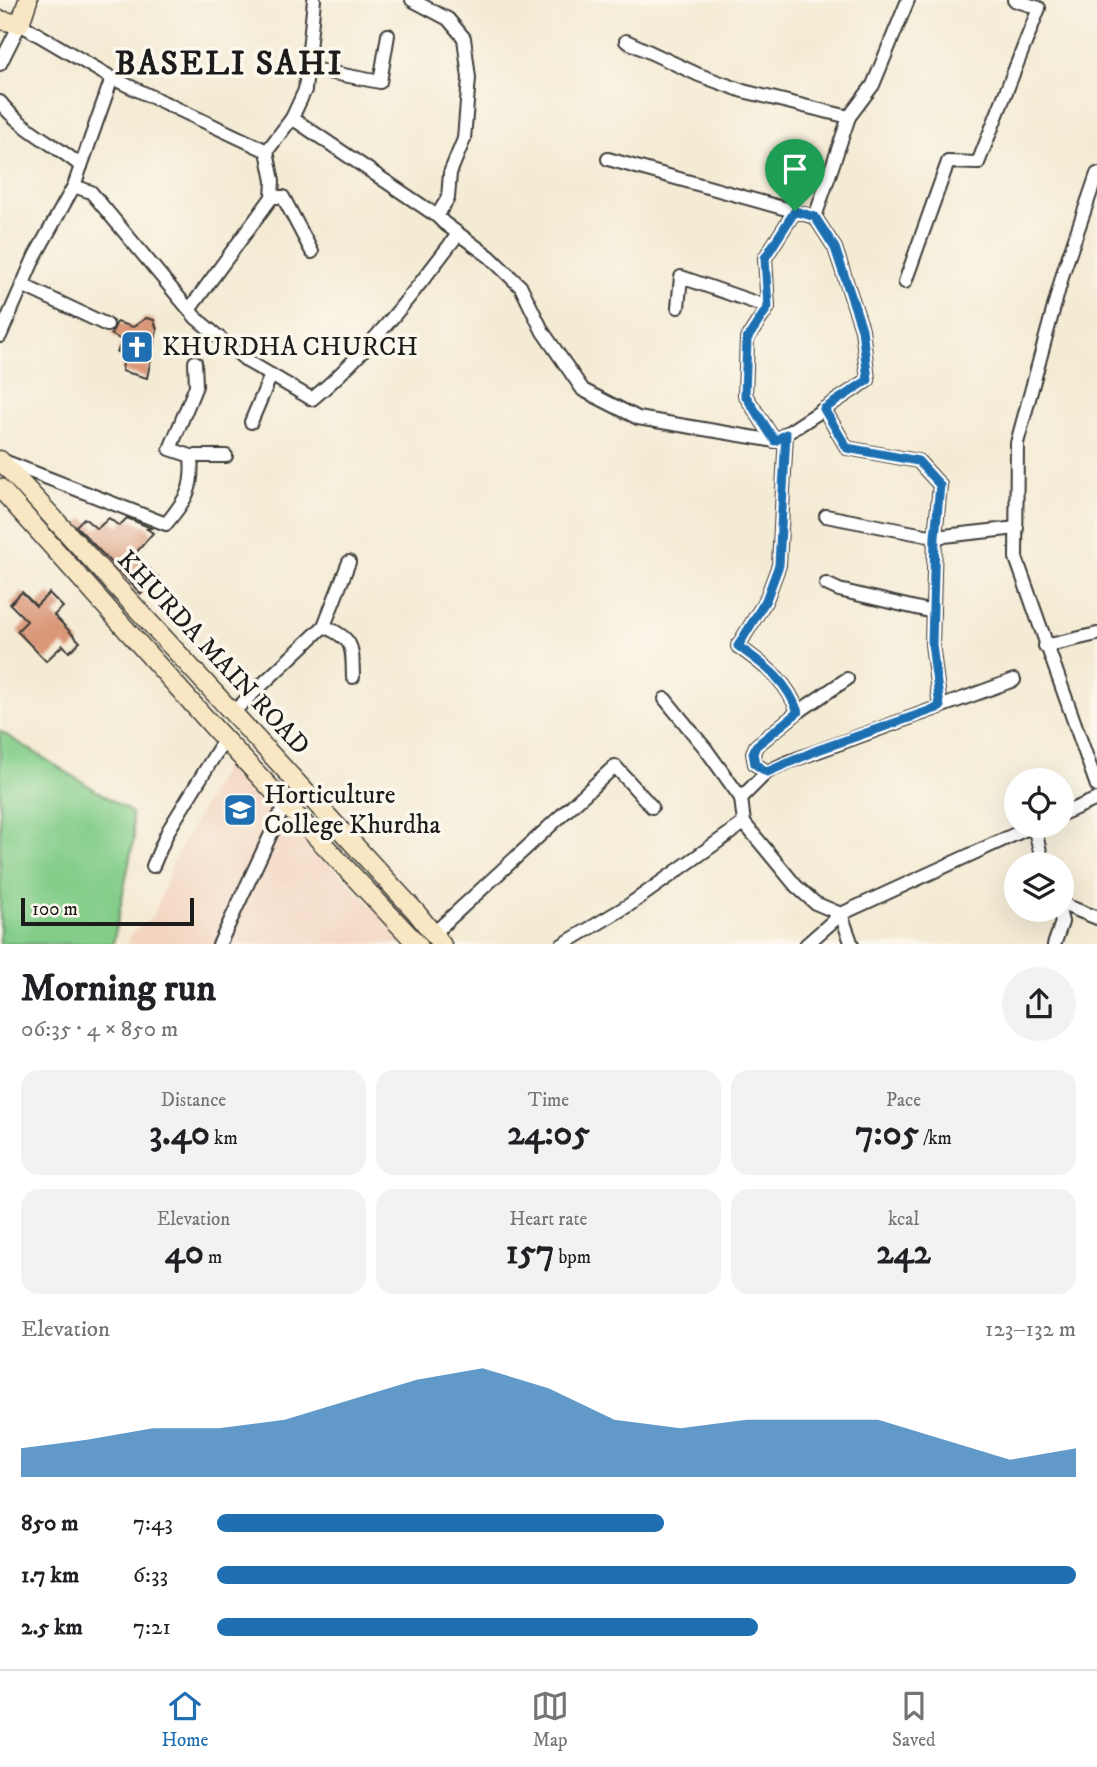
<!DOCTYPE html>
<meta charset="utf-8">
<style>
body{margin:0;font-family:"IM FELL DW Pica",serif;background:#f2f2f2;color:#202124;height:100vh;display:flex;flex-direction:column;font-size:26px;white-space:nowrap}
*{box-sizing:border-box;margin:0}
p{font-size:23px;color:#757577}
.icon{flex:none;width:38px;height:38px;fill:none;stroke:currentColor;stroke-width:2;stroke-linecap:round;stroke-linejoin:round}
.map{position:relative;height:944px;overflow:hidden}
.side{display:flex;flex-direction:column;background:#fff;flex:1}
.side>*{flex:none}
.tools{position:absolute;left:1004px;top:768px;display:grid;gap:14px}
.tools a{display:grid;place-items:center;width:70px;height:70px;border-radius:50%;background:#fff;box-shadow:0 7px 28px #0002;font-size:35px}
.scale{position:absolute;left:21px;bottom:18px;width:173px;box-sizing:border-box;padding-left:7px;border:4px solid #1c1c1c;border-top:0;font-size:19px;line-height:24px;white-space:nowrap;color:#1c1c1c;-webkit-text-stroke:5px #fbf7ec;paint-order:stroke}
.pin{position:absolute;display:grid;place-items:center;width:60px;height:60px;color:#fff;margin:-72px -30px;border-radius:50% 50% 50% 0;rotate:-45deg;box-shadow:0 0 7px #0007}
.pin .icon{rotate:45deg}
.round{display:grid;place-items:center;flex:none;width:74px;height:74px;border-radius:37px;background:#f2f2f2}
.overview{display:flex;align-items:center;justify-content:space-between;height:119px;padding:0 21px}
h1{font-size:38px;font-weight:700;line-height:52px}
.figures{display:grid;grid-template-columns:repeat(3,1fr);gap:10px;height:119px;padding:7px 21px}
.figures div{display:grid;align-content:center;border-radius:18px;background:#f2f2f2;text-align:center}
.figures b{font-size:35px;font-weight:700}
.figures small{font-size:19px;font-weight:400}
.figures p{font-size:19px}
.chart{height:196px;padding:14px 21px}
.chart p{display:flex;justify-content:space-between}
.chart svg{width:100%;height:126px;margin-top:7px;fill:#1f6fb2;opacity:.7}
ul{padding:0 21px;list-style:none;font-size:23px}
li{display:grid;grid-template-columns:112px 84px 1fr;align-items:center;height:52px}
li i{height:18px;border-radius:9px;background:#1f6fb2}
.tab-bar{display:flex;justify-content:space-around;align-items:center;height:98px;border-top:2px solid #e0e0e0;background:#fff;font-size:19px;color:#757577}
.tab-bar a{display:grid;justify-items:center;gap:4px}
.tab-bar .on{color:#1f6fb2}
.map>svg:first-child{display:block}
.built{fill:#f3d4bf}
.green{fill:#83cd89;stroke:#507452;stroke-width:2}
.building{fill:#da9879}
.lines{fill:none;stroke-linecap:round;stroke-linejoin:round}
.minor-casing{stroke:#3c3b38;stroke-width:16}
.secondary-casing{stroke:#3c3b38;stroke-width:21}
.minor{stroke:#fff;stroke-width:12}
.secondary{stroke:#f9e7c3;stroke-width:18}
.route-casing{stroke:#fff;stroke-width:14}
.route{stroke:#1f6fb2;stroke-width:9}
.labels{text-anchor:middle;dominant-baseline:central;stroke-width:7;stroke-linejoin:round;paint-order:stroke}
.poi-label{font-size:26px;fill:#1c1c1c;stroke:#fbf7ec;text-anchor:start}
.street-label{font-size:26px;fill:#1c1c1c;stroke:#fbf7ec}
.district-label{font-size:33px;font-weight:bold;letter-spacing:2px;fill:#1c1c1c;stroke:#fbf7ec}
</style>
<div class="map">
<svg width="1097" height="945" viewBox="0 0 1097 945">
<rect width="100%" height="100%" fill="#fbf7ec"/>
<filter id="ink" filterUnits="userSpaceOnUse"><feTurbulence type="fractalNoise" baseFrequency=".0143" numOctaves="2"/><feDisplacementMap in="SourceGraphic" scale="14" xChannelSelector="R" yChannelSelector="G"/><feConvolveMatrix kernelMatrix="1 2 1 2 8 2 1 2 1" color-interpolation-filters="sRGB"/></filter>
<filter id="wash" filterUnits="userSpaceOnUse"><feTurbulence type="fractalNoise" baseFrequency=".00686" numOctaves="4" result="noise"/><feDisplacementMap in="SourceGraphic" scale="28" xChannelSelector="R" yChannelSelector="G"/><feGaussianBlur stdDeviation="1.57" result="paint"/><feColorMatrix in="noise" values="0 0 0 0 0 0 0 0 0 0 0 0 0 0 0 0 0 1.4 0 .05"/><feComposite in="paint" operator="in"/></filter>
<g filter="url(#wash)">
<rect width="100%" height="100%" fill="#f4ebd4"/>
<polygon class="built" points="229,758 409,944 127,945 131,934 153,917 173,862"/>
<polygon class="green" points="0,731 131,812 134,838 113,944 0,944"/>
<g id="blocks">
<g class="building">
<polygon points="146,318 154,320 157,330 147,378 122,371 124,354 117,352 123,341 111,334 117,322 133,327"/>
<polygon points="84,518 97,529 109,518 119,526 127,518 151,528 147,529 153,533 135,554 158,577 141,594 76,526"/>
<polygon points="22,592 36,606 49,593 63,607 54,615 80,642 69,652 63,645 46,661 17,631 27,621 10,604"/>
</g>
</g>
</g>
<g filter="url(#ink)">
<use href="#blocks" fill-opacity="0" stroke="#3c3b38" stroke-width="2"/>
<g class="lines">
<defs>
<g id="minor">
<polyline points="412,0 448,19 464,38 469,78 464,139 450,173 448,198 437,216"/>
<polyline points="908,0 873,85 849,117 815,217 835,248 862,329 868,380 824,409 847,448 918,461 940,485 935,537 932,644 940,707"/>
<polyline points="626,41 699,75 743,91 849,117"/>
<polyline points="0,64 20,24 112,78 74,186"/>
<polyline points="307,68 380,82 388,35"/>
<polyline points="112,78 267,151 292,118 305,90 314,0"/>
<path d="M0 102C21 129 55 144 81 166"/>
<polyline points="292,118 437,216 444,223 490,257 521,287 543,332 583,390 638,418 775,441 824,409"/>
<polyline points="267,151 273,181 272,197"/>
<polyline points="608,159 815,217"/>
<polyline points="1097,174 1064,270 1017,443 1016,558 1097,786"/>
<polyline points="905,282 948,162 978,163 1039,8 1014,0"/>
<polyline points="22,285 107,325"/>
<polyline points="678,307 681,277 768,307"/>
<polyline points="189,310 272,197 283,197 312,252"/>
<path d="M0 336 35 256 74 186 91 192 196 318 247 361 312 399C369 352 414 292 458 234"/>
<polyline points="251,422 271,375"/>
<path d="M786 434 779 565 766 600 738 646C766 667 786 679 798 712"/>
<polyline points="775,441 745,395 747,339 768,307 765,258 795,211"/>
<polyline points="191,456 170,449 196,386 195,362"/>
<path d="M4 461 166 524C186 499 194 490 191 456H226"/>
<polyline points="826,516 935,537 1017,528"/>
<polyline points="826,584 839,590 933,612"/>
<path d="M324 626C355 641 352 645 353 677"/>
<polyline points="1045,646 1097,634"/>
<polyline points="665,699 705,748 741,798"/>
<polyline points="232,713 324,626 349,562"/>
<polyline points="767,772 755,764 753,753 756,746 798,712 847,679"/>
<polyline points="1062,814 1097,799"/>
<polyline points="744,823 796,886 815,903 841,914 1033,826"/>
<polyline points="1034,826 1043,864"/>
<polyline points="153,866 168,831 224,740"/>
<polyline points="1062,904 1097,918"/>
<polyline points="433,934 615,766 652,807"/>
<polyline points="219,945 285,804"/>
<polyline points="562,945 629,905 744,823 741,798 767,772 788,762 1014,680"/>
<polyline points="806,945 841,914 852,945"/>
<polyline points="1054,945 1062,922 1059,910"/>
</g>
<g id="secondary">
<polyline points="0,20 20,24 28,0"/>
<polyline points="0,460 416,912 442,945"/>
<polyline points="0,488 215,729 418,945"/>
</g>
</defs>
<use href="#minor" class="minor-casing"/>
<use href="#secondary" class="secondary-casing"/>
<use href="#minor" class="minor"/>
<use href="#secondary" class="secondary"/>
</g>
</g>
<g class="lines" filter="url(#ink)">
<defs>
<path id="route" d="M795 211 815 217 835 248 862 329 868 380 824 409 847 448 918 461 940 485 935 537 932 644 940 707 818 750 767 772 755 764 753 753 756 746 798 712C786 679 766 667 738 646L766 600 779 565 786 434 775 441 745 395 747 339 768 307 765 258Z"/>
</defs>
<use href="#route" class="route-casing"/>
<use href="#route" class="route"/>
</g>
<defs>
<symbol id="church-square" viewBox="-11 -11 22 22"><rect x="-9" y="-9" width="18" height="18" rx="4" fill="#1f6fb2" stroke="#fbf7ec"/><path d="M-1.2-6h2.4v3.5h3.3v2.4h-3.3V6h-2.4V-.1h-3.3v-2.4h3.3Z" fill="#fff"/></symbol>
<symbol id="university-square" viewBox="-11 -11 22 22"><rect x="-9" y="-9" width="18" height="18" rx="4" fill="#1f6fb2" stroke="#fbf7ec"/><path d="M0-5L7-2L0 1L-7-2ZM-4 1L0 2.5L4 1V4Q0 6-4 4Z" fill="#fff"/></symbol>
</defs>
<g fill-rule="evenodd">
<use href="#church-square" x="118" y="328" width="38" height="38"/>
<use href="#university-square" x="221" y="791" width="38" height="38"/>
</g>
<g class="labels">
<g class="poi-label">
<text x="162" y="347">KHURDHA CHURCH</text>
<text x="264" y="795">Horticulture<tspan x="264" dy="30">College Khurdha</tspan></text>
</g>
<g class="street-label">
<text transform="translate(213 653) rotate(47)">KHURDA MAIN ROAD</text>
</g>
<g class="district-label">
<text x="229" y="64">BASELI SAHI</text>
</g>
</g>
</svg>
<div class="tools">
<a><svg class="icon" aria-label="locate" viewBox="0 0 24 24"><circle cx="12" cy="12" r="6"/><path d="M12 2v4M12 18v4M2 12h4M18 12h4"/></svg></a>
<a><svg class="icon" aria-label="layers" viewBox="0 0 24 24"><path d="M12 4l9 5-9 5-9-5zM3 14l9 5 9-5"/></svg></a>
</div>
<div class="scale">100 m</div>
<div class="pin" style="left:795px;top:211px;background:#1e9e55"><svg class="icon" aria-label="arrive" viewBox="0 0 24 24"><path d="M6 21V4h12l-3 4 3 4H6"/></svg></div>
</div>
<section class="side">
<div class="overview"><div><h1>Morning run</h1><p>06:35 · 4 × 850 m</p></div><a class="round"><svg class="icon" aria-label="share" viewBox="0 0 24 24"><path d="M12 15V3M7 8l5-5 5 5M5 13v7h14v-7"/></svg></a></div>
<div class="figures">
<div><p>Distance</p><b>3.40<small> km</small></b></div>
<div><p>Time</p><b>24:05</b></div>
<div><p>Pace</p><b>7:05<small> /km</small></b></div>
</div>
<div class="figures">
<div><p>Elevation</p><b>40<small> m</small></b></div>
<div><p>Heart rate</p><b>157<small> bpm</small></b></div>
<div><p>kcal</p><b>242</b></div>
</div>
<div class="chart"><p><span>Elevation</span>123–132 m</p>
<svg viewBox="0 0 160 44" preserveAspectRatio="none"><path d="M0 44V34L10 31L20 27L30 27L40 24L50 17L60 10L70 6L80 13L90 24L100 27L110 24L120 24L130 24L140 31L150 38L160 34V44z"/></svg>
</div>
<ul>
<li><b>850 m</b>7:43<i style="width:52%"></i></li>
<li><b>1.7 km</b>6:33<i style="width:100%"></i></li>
<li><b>2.5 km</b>7:21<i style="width:63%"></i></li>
</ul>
</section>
<nav class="tab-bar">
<a class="on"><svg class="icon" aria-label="home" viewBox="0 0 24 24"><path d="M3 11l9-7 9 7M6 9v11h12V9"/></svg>Home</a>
<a><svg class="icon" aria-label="map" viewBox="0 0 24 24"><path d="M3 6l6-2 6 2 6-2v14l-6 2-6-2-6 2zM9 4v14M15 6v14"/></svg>Map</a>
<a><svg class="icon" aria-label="saved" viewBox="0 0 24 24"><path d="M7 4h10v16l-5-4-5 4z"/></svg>Saved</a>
</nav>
